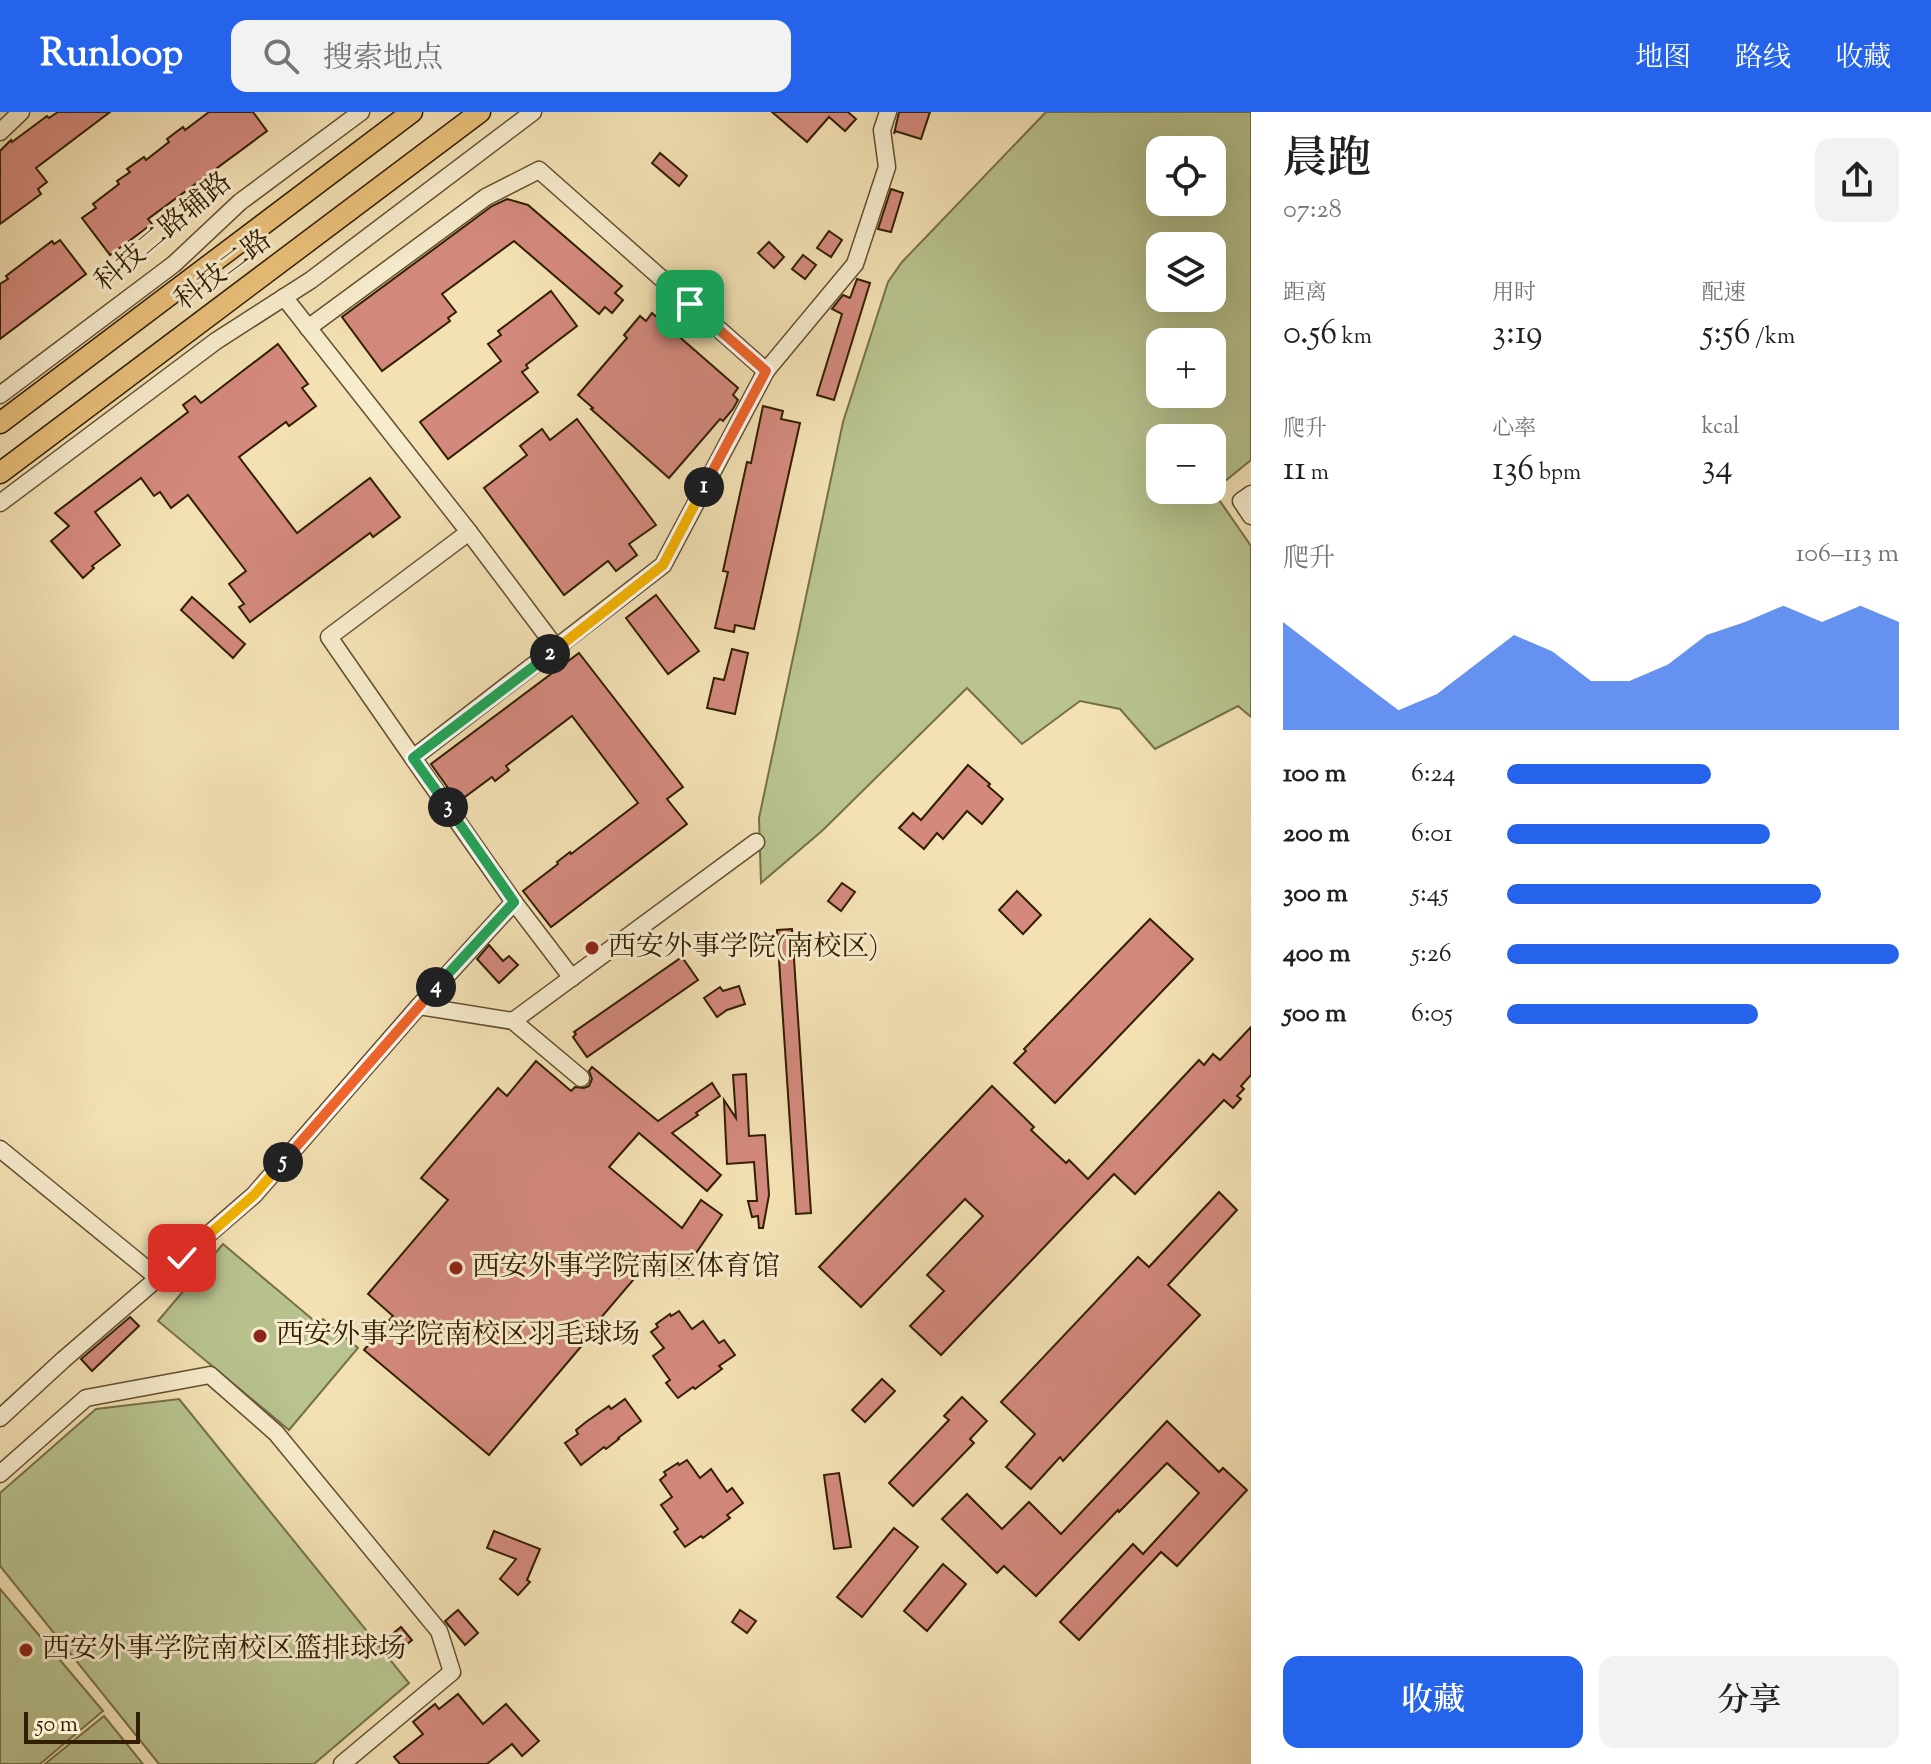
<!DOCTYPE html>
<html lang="zh">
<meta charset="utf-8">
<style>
body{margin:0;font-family:"Sorts Mill Goudy","Noto Serif SC",serif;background:#f2f2f2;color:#202124;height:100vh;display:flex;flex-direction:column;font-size:30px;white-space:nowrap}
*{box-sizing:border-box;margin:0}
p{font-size:26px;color:#757577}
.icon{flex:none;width:44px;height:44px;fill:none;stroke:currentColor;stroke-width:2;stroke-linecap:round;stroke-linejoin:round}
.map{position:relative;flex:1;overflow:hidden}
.details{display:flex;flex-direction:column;background:#fff;width:680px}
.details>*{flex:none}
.controls{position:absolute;left:1146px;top:24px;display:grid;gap:16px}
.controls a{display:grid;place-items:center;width:80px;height:80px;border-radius:16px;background:#fff;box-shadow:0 8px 32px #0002;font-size:40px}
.scale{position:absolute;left:24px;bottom:20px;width:116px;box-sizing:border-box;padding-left:8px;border:4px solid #321e00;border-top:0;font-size:22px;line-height:28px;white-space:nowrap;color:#321e00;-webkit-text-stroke:6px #f7ecce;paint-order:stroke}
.pin{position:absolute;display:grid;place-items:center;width:68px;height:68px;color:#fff;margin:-34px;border-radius:16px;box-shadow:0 4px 12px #0006}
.km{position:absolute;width:40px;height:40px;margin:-20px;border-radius:50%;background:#222;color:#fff;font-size:22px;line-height:40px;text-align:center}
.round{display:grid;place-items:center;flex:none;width:84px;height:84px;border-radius:16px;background:#f2f2f2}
.headline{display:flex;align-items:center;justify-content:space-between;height:136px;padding:0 32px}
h1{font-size:44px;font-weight:600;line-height:60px}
.metrics{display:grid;grid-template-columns:repeat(3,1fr);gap:12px;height:136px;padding:8px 32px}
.metrics div{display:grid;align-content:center}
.metrics b{font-size:34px;font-weight:600}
.metrics small{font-size:22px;font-weight:400}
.metrics p{font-size:22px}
.chart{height:224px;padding:16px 32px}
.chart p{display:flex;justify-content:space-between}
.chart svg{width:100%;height:144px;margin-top:8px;fill:#2563eb;opacity:.7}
.action{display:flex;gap:16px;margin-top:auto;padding:16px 32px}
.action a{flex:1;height:92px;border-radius:16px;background:#2563eb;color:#fff;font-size:32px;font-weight:600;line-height:92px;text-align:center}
.action a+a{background:#f2f2f2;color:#202124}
ul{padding:0 32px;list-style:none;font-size:26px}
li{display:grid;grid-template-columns:128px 96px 1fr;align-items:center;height:60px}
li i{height:20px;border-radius:10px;background:#2563eb}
header{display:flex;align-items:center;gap:48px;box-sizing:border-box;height:112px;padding:0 40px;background:#2563eb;color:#fff}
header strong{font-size:38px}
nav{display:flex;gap:44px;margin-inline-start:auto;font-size:28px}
.search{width:560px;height:72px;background:#f2f2f2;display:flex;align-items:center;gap:20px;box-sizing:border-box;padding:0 28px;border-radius:16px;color:#757577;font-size:30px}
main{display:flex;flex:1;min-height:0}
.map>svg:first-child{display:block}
.green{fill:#b8c38f;stroke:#757048;stroke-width:2;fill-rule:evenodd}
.building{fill:#d3897d;stroke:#321e00;stroke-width:2}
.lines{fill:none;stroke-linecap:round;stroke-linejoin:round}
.minor-casing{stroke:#624f2d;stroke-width:19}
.major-casing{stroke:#321e00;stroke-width:23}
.minor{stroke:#f7ecce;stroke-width:16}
.major{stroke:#eac07a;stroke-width:20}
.split-1-casing{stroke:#fff;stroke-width:16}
.split-2-casing{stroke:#fff;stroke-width:16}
.split-3-casing{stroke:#fff;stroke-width:16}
.split-4-casing{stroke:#fff;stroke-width:16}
.split-5-casing{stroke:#fff;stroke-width:16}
.split-6-casing{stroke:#fff;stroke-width:16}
.split-1{stroke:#f0652b;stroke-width:10}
.split-2{stroke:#f5b400;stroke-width:10}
.split-3{stroke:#22a559;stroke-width:10}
.split-4{stroke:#22a559;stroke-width:10}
.split-5{stroke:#f0652b;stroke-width:10}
.split-6{stroke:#f5b400;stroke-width:10}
.poi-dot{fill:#8f2418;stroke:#f7ecce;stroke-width:3}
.labels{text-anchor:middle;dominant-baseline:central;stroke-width:6;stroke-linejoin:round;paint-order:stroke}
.street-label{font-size:28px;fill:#321e00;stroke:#f7ecce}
.poi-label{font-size:28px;fill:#321e00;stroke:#f7ecce;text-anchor:start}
</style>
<header>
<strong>Runloop</strong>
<div class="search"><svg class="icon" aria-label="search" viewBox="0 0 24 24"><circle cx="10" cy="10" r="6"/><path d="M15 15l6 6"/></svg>搜索地点</div>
<nav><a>地图</a><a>路线</a><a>收藏</a></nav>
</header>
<main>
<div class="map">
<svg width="1251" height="1652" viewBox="0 0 1251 1652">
<rect width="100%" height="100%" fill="#f3e1b4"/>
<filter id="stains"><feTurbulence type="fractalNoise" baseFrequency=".0025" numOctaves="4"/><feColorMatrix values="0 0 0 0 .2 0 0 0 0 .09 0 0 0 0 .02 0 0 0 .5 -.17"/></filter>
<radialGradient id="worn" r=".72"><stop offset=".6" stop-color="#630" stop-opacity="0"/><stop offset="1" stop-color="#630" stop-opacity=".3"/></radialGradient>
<g class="green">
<path d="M1046 0H1251V348L1213 379 1251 434V605L1238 594 1155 637 1120 597 1080 589 1022 632 967 576 823 718 761 771 759 706 843 310 888 170 902 150ZM1160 38H1212V90H1160ZM1160 134H1212V186H1160ZM1160 230H1212V282H1160ZM1160 326H1212V378H1160Z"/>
<polygon points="223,1132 318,1212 323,1207 358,1236 289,1318 158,1209"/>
<polygon points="179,1287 409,1571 314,1652 159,1652 0,1454 0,1381 96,1297"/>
<polygon points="0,1477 103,1599 40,1652 0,1652"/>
<polygon points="104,1604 143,1652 45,1652"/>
</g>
<g class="building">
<polygon points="58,0 110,0 36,56 47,70 38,77 41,82 0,112 0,39 11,28 12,30 47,4 49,6"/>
<polygon points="209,0 253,0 267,19 148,107 152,112 110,143 82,106 96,96 93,92 119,72 117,69 130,60 127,57 144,45 146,48 169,30 167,27 183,15 185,18"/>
<polygon points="772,0 848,0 856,7 845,19 829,5 807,30"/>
<polygon points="899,0 930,0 921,27 895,19 894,22"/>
<polygon points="660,41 687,64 679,74 652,51"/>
<polygon points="891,77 903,81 891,120 878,117"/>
<polygon points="507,87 528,93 622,174 615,181 623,188 612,201 605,195 599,202 514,129 442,182 456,200 448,206 450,209 382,259 342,205 492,94"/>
<polygon points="829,119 842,128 831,145 817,136"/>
<polygon points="60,128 86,162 0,227 0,172 8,167 6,164 52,129 54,132"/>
<polygon points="769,130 784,145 774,156 758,141"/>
<polygon points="803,143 816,153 805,167 792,157"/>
<polygon points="857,167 870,171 834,288 817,283 842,202 832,197 843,183 850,186"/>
<polygon points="551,179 577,214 526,253 528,256 522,260 538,280 448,347 420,310 501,249 488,232 501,223 498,219"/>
<polygon points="652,201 738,276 733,283 738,288 733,297 723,309 720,307 669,366 591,297 593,296 578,283 627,226 624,223 640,204 646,209"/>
<polygon points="278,232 308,272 302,276 316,294 289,314 286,310 239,345 297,421 370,366 400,405 373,425 370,421 250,510 239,495 244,492 229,472 246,459 188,383 171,396 160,380 154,384 141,366 95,400 120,433 92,454 94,456 83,466 51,429 69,414 55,401 188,300 183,293 195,284 201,291"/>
<polygon points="763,294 783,299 781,307 800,311 754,517 735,513 734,520 715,516 728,460 723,459 747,350 751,351"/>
<polygon points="577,307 656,413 629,432 637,443 616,459 608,449 564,483 484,376 527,343 520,334 542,317 550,328"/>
<polygon points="656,483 699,539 668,562 626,506"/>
<polygon points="192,485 245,532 233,546 181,498"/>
<polygon points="732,537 748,541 735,602 707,596 714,566 724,568"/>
<polygon points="579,541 683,675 667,687 687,712 551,815 523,779 558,752 557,750 570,740 571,742 638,691 572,604 506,654 509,658 495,669 492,665 458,690 431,652"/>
<polygon points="968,653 990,672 988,674 1003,687 982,712 967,699 943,727 937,721 924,737 899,716 913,701 921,708"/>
<polygon points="842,771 855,780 841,799 828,789"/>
<polygon points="1017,779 1041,803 1023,822 999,798"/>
<polygon points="1150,807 1193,847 1055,991 1014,951 1026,939 1024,937"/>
<polygon points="792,817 811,1101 796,1102 777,818"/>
<polygon points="489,833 503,849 509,844 518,853 499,871 477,847"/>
<polygon points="682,845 698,868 587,945 573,925 576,922 574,920"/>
<polygon points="739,874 745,892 727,898 717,905 704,886 720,875 723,879"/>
<polygon points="1251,915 1251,963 1241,974 1244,977 1237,984 1241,987 1233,996 1224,988 1135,1082 1114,1062 941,1243 910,1214 944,1179 927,1163 983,1104 965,1087 861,1195 819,1155 992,974 1034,1015 1031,1018 1066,1051 1069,1048 1088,1067 1199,948 1204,953 1213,942 1220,948"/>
<polygon points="536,949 571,979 575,975 584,976 589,974 592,967 589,959 592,955 658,1009 712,971 720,984 696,1001 698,1003 672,1021 721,1063 707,1079 639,1021 609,1055 682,1116 701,1088 722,1103 679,1166 651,1147 593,1215 596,1217 489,1343 364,1238 393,1204 368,1182 448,1088 421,1066 498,976 507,984"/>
<polygon points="746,962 749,1024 765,1023 769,1083 763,1116 759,1116 758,1104 752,1105 748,1089 757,1089 754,1050 727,1052 724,988 736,1006 733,963"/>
<polygon points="1219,1080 1237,1098 1168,1173 1200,1203 1063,1349 1060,1345 1031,1377 1006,1355 1035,1322 1001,1290 1138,1145 1149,1155"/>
<polygon points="679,1199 692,1217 703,1209 719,1231 724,1228 735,1243 719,1254 722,1257 695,1277 693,1275 678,1286 666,1271 670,1268 653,1244 664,1236 651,1220 658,1215 656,1212 670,1202 671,1204"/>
<polygon points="130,1205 139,1214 92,1259 81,1247"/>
<polygon points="882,1267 895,1279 865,1310 852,1298"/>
<polygon points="962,1285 987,1309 970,1327 974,1331 913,1394 889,1371 949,1308 944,1304"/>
<polygon points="625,1287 641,1309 618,1326 619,1327 606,1337 604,1335 581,1353 565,1331 578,1322 576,1318 586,1310 609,1294 611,1297"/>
<polygon points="1167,1309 1219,1360 1223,1356 1247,1378 1177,1454 1161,1440 1079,1528 1060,1510 1133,1432 1143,1442 1199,1381 1167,1351 1119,1400 1118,1398 1036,1484 1004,1454 997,1461 942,1407 967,1382 1002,1417 1029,1390 1061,1422"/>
<polygon points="687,1348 700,1366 711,1357 727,1380 732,1376 743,1391 727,1403 730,1406 703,1426 701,1424 685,1435 674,1420 678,1417 661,1393 672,1385 660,1368 666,1363 664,1360 678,1351 679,1353"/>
<polygon points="839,1361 851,1435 834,1437 824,1363"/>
<polygon points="894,1416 918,1435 862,1505 837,1485"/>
<polygon points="494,1419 540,1437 527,1468 530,1470 518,1483 500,1467 516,1447 487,1436"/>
<polygon points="943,1452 966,1472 927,1519 904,1499"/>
<polygon points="458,1498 478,1521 465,1533 445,1509"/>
<polygon points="740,1498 756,1509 747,1521 732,1510"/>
<polygon points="401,1515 412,1528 396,1541 385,1528"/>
<polygon points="458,1582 483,1612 506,1592 539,1629 522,1644 512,1632 487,1652 400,1652 394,1645 423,1622 413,1610 435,1592 439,1597"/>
</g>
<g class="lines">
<defs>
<g id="minor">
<polyline points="0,20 21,0"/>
<polyline points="284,185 469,420 557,537"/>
<polyline points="308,216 486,85 539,58 766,259"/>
<polyline points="0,283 174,152 240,90 361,0"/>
<polyline points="1251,382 1241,389 1251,404"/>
<polyline points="0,391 216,229 311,168 533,0"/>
<polyline points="413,646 329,525 469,420"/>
<polyline points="572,866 514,790 413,646 663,453 766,259 855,152 887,55 882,18 888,0"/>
<polyline points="419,894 513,909 581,966"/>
<polyline points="513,909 756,730"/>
<polyline points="0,1037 158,1166"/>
<polyline points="0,1306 63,1248 254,1083 419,894 514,790"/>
<polyline points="0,1362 86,1286 210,1263 276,1321 439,1519 452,1560 342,1652"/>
</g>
<g id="major">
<polyline points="0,311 412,0"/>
<polyline points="0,361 480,0"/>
</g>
</defs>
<use href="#minor" class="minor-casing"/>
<use href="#major" class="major-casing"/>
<use href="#minor" class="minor"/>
<use href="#major" class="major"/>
</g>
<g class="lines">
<defs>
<polyline id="split-1" points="690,192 766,259 704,375"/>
<polyline id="split-2" points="550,542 663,453 704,375"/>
<polyline id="split-3" points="448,695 413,646 550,542"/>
<polyline id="split-4" points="436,875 514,790 448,695"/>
<polyline id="split-5" points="283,1050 436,875"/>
<polyline id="split-6" points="182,1146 254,1083 283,1050"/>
</defs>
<use href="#split-1" class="split-1-casing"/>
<use href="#split-2" class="split-2-casing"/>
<use href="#split-3" class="split-3-casing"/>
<use href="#split-4" class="split-4-casing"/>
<use href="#split-5" class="split-5-casing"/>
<use href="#split-6" class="split-6-casing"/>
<use href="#split-1" class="split-1"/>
<use href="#split-2" class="split-2"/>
<use href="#split-3" class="split-3"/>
<use href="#split-4" class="split-4"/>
<use href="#split-5" class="split-5"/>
<use href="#split-6" class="split-6"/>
</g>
<g class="poi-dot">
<circle cx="592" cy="836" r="8"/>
<circle cx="456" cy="1156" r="8"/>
<circle cx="260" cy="1224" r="8"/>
<circle cx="26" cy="1538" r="8"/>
</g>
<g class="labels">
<g class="street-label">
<text transform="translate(164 121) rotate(-40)">科技二路辅路</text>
<text transform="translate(224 159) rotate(-37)">科技二路</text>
</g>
<g class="poi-label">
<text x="608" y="836">西安外事学院(南校区)</text>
<text x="472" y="1156">西安外事学院南区体育馆</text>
<text x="276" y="1224">西安外事学院南校区羽毛球场</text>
<text x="42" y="1538">西安外事学院南校区篮排球场</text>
</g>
</g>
<rect width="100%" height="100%" filter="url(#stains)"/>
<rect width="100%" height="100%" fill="url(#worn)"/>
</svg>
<div class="controls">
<a><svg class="icon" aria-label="locate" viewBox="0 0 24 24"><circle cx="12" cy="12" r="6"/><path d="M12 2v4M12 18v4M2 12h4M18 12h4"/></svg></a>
<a><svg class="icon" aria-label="layers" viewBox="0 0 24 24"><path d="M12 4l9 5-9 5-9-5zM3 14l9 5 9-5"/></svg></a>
<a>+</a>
<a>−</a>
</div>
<div class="scale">50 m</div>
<div class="pin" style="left:690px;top:192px;background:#1e9e55"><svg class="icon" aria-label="arrive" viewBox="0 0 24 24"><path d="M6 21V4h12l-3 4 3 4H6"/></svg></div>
<div class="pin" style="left:182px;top:1146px;background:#d93025"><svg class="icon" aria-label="check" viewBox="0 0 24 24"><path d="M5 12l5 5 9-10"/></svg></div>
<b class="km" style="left:704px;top:375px">1</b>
<b class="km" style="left:550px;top:542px">2</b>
<b class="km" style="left:448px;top:695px">3</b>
<b class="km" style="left:436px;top:875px">4</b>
<b class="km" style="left:283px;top:1050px">5</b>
</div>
<section class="details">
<div class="headline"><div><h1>晨跑</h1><p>07:28</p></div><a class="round"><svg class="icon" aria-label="share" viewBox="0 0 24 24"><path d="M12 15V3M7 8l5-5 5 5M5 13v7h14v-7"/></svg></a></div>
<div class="metrics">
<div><p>距离</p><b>0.56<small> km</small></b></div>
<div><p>用时</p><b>3:19</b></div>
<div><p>配速</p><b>5:56<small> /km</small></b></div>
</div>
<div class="metrics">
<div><p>爬升</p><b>11<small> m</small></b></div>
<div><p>心率</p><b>136<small> bpm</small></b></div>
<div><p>kcal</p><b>34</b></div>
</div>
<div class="chart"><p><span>爬升</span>106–113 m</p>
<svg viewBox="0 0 160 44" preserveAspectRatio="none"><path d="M0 44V11L10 20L20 29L30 38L40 33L50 24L60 15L70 20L80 29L90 29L100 24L110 15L120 11L130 6L140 11L150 6L160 11V44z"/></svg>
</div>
<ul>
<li><b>100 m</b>6:24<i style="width:52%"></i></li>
<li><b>200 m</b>6:01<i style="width:67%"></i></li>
<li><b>300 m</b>5:45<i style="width:80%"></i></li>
<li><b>400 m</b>5:26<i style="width:100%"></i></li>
<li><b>500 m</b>6:05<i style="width:64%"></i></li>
</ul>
<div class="action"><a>收藏</a><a>分享</a></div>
</section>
</main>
